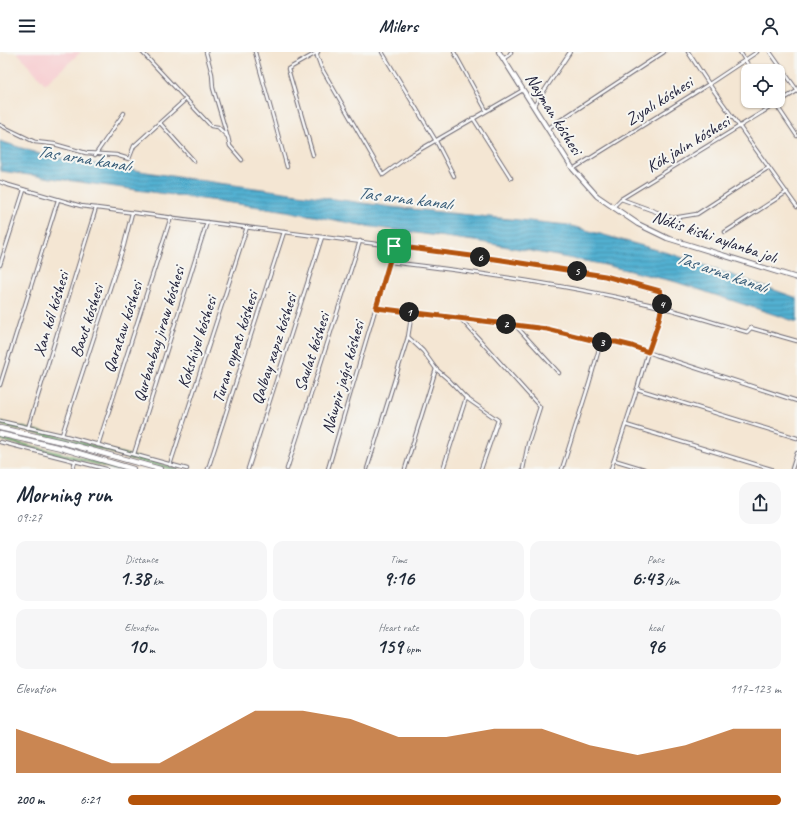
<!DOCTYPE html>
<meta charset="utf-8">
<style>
body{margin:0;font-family:Caveat,sans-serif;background:#f6f6f7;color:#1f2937;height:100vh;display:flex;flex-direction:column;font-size:15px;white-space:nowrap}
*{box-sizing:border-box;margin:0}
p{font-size:13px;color:#747a83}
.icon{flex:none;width:22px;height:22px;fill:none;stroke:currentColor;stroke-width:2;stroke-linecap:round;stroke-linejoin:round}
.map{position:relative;height:417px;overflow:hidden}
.panel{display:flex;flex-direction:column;background:#fff;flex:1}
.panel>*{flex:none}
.buttons{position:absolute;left:741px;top:12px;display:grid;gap:8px}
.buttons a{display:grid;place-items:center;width:44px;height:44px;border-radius:8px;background:#fff;box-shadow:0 1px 3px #0004;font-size:20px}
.pin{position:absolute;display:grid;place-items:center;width:34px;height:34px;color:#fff;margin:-17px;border-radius:8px;box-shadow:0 2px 6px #0006}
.km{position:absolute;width:20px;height:20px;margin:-10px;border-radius:50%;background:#222;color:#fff;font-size:11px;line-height:20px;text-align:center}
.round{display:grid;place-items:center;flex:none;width:42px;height:42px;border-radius:12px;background:#f6f6f7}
.headline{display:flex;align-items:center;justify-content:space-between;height:68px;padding:0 16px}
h1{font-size:22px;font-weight:800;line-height:30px}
.stats{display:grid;grid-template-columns:repeat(3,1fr);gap:6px;height:68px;padding:4px 16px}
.stats div{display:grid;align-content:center;border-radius:10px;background:#f6f6f7;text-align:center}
.stats b{font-size:20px;font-weight:800}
.stats small{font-size:11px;font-weight:400}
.stats p{font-size:11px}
.chart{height:112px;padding:8px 16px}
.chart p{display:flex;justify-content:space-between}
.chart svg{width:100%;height:72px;margin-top:4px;fill:#b45309;opacity:.7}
ul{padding:0 16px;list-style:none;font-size:13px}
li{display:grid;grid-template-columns:64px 48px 1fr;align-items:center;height:30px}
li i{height:10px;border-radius:5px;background:#b45309}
header{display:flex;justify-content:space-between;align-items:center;height:52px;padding:0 16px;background:#fff;font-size:18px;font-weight:800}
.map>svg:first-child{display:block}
.built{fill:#f7cfd2}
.green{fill:#8ed088;stroke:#587962}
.water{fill:url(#water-rules);stroke:#3a6986}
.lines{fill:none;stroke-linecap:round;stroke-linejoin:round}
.minor-casing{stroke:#6c6770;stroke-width:4.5}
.secondary-casing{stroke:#6c6770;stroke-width:6}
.primary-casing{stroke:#6c6770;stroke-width:6}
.minor{stroke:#fff;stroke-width:2.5}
.secondary{stroke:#fff;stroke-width:4}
.primary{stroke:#fff;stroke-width:4.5}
.route-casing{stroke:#fff;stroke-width:8}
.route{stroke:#b45309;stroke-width:5}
.labels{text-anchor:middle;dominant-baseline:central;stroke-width:4;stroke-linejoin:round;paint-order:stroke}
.street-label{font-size:17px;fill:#22223b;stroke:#f6f6f2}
.water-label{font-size:18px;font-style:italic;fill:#365b77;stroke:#f6f6f2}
</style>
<header><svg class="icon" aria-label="menu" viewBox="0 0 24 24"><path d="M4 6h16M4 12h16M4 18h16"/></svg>Milers<svg class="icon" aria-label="person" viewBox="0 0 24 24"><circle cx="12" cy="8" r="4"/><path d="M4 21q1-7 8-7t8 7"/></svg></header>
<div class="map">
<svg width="797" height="417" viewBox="0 0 797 417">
<defs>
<pattern id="water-rules" width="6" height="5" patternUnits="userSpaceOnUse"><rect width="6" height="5" fill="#53b0d1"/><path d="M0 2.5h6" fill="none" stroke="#448fab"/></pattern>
</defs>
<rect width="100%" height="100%" fill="#f6f6f2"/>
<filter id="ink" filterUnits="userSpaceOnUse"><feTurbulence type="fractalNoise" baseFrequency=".025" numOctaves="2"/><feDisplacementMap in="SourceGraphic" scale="8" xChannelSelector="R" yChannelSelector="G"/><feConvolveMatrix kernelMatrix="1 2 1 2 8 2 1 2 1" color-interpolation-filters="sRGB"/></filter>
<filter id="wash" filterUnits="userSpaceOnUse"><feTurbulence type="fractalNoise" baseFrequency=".012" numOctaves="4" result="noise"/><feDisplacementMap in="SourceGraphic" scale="16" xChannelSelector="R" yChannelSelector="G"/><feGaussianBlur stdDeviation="0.9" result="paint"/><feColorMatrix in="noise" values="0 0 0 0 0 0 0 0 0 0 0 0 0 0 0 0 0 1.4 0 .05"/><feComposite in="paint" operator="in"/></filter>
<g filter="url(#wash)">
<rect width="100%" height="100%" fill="#f4e6d3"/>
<polygon class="built" points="17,0 81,0 45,32"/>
<g class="green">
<path d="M0 370 57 383 179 417C155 417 125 405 102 398 68 389 34 381 0 373Z"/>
<polygon points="0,385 5,387 125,417 114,417 0,388"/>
</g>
<polygon class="water" points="0,89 46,104 184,126 391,155 568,173 675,203 797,246 797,270 676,230 601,212 481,190 366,174 281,158 1,119"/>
</g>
<g filter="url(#ink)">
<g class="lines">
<defs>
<g id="minor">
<polyline points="142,0 211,74 218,75 228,85 230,94 242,108"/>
<polyline points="206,0 212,22 213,36 227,83"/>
<polyline points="255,0 287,115"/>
<polyline points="317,0 317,4 321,15 383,123 409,104 523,38"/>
<polyline points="382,0 436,89 454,124"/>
<polyline points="454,0 486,58"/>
<polyline points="688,0 709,32 797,155"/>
<polyline points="740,0 752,19"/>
<polyline points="770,0 797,38"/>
<polyline points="503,7 509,3 511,0"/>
<polyline points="770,49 779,57 797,84"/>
<polyline points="534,54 570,0"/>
<polyline points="473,66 511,126"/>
<polyline points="160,71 194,109"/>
<polyline points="0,73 35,90 54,92 86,101 116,103 129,107 134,94 186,47"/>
<polyline points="547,77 664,0"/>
<polyline points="95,103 124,61"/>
<polyline points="313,103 288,17 318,0"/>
<polyline points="573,117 709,32 757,0"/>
<polyline points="0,130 5,132 81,154 540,213 605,224 659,239 662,244 661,256 637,337 611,417"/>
<polyline points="621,147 673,166 697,162 768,116"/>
<polyline points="613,155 621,147 797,39"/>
<polyline points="725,180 787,140"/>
<path d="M390 210C476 220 563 232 648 252 680 259 714 271 747 280L751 276 797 289"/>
<polyline points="0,213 24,138"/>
<polyline points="376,256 547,277 601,290 615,290 632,294 656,303 797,349"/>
<polyline points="461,267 540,355 528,392 523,417"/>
<polyline points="516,274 559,321"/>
<polyline points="408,285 423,299 436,317 450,329 466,346 498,368 481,417"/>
<polyline points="0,333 58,148"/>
<polyline points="637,337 797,386"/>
<polyline points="0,369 62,383 187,417"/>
<polyline points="626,373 771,417"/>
<polyline points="28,376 96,156"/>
<polyline points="62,383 124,193 132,161"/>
<polyline points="0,390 106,417"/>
<polyline points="98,393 171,165"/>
<polyline points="134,402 207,170"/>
<polyline points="614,408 644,417"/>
<polyline points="170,413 247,175"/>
<polyline points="73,417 75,409"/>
<polyline points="208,417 284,180"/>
<polyline points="248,417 322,185"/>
<polyline points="287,417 360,189"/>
<polyline points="328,417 394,194"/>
<polyline points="367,417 408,285 412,260"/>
<polyline points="405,417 436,317"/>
<polyline points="443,417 466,346"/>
<polyline points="562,417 589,332 601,290"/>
<polyline points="792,417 797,401"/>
</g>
<polyline id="secondary" points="499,0 573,117 597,144 638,172 667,186 797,226"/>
<g id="primary">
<polyline points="0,376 62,390 160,417"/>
<polyline points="0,382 61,396 133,417"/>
</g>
</defs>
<use href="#minor" class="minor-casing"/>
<use href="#secondary" class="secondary-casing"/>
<use href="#primary" class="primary-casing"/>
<use href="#minor" class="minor"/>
<use href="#secondary" class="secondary"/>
<use href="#primary" class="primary"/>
</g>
</g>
<g class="lines" filter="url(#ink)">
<defs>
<path id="route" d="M394 194 495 207 605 224 660 239C667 252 653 286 648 300L632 294 616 290H600L547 277 376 256Z"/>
</defs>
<use href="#route" class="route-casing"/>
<use href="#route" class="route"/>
</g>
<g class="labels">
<g class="street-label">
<text transform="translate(659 49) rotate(-32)">Zıyalı kóshesi</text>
<text transform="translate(554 62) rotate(58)">Nayman kóshesi</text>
<text transform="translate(688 92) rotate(-31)">Kók jalın kóshesi</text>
<text transform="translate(715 185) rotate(19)">Nókis kishi aylanba jolı</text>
<text transform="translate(51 262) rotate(-73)">Xan kól kóshesi</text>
<text transform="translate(87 269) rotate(-72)">Baxıt kóshesi</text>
<text transform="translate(123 275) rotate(-72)">Qarataw kóshesi</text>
<text transform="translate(159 282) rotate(-73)">Qurbanbay jıraw kóshesi</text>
<text transform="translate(197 290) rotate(-72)">Kokshiyel kóshesi</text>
<text transform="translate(235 295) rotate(-72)">Turan oypatı kóshesi</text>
<text transform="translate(274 297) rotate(-72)">Qalbay xapız kóshesi</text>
<text transform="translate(312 300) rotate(-72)">Saulat kóshesi</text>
<text transform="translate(343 325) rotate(-74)">Náwpir jaǵıs kóshesi</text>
</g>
<g class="water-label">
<text transform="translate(84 106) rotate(9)">Tas arna kanalı</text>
<text transform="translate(405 146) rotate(7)">Tas arna kanalı</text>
<text transform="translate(722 220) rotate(19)">Tas arna kanalı</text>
</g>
</g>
</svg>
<div class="buttons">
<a><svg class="icon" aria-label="locate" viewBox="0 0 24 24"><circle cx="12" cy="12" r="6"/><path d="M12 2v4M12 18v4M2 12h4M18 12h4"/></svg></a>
</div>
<div class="pin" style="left:394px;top:194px;background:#1e9e55"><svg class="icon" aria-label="arrive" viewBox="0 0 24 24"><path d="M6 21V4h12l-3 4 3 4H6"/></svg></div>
<b class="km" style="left:409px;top:260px">1</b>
<b class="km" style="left:506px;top:272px">2</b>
<b class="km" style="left:602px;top:290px">3</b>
<b class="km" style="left:662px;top:252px">4</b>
<b class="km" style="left:577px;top:219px">5</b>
<b class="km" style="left:480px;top:205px">6</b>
</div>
<section class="panel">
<div class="headline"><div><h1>Morning run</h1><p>09:27</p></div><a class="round"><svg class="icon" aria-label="share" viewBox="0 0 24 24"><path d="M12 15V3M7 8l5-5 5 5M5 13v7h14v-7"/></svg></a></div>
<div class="stats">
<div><p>Distance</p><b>1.38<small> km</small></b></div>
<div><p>Time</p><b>9:16</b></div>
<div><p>Pace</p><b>6:43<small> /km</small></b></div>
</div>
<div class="stats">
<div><p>Elevation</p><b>10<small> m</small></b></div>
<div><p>Heart rate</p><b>159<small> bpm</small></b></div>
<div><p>kcal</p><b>96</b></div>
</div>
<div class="chart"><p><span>Elevation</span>117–123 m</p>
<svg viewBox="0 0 160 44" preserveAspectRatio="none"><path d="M0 44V17L10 27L20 38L30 38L40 22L50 6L60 6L70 11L80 22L90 22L100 17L110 17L120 27L130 33L140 27L150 17L160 17V44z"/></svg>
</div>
<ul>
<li><b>200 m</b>6:21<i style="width:100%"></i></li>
</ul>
</section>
